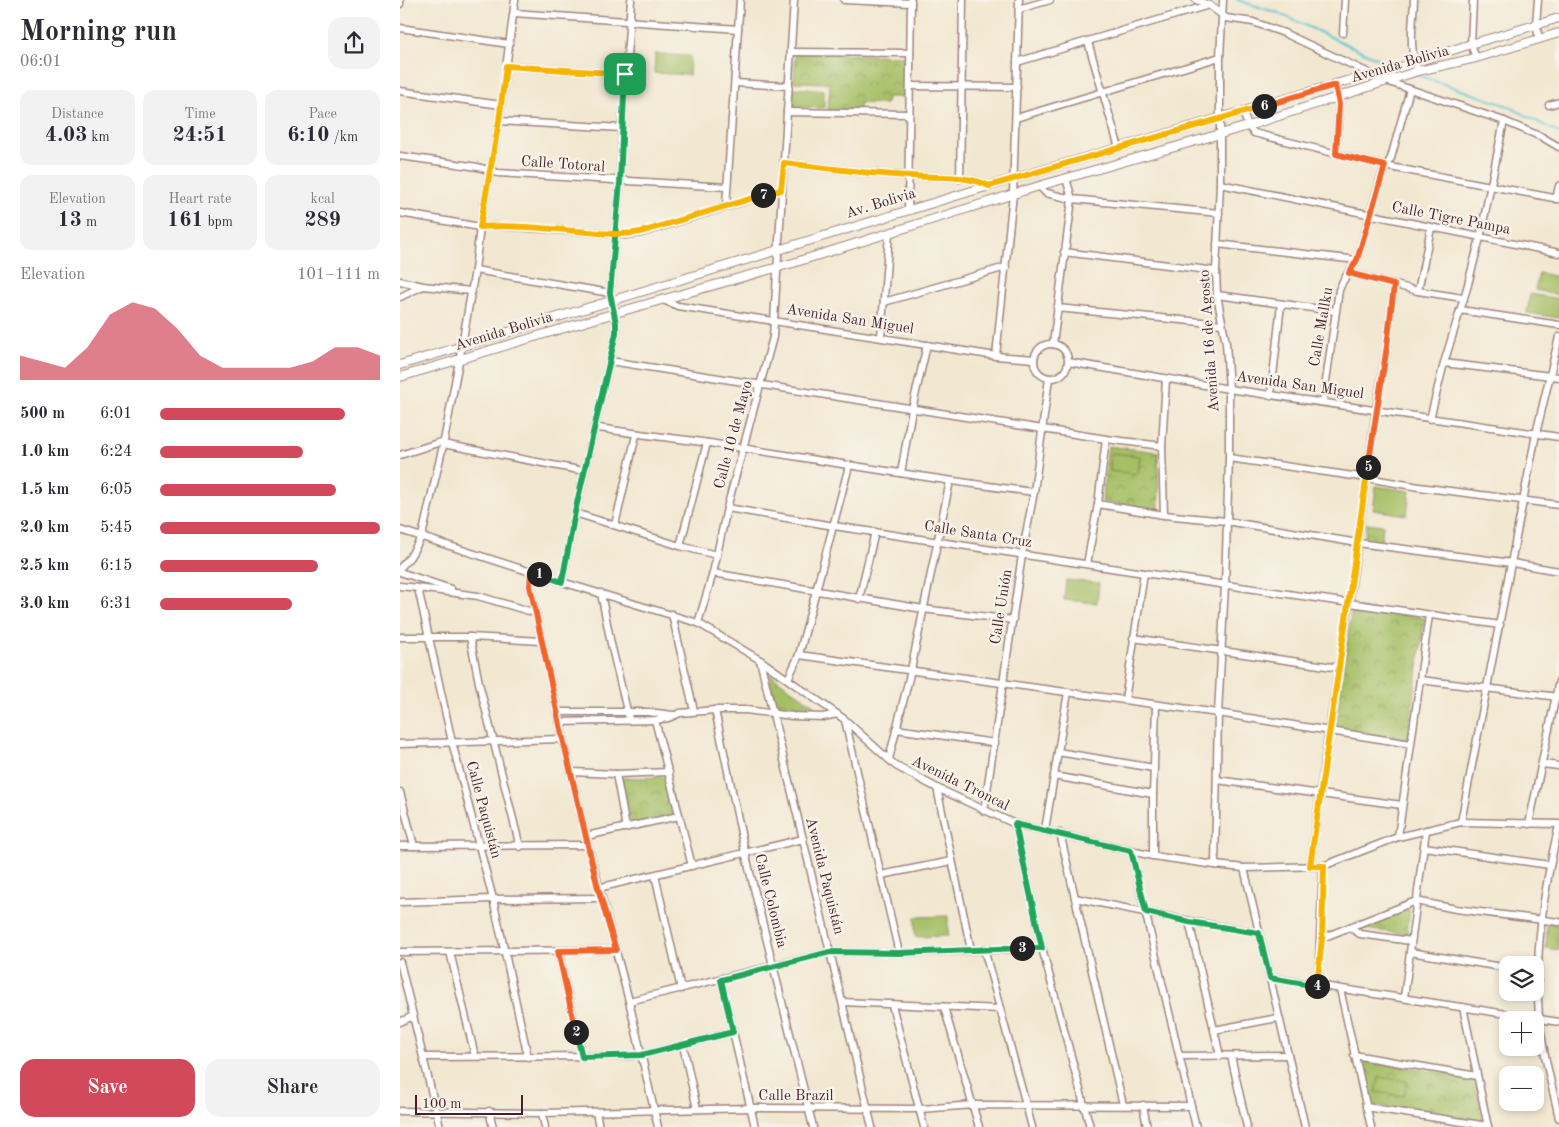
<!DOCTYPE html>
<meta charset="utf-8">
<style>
body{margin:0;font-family:"Old Standard TT",serif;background:#f2f2f3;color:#2b2b33;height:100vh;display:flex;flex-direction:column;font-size:19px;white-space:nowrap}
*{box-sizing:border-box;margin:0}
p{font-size:16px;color:#7c7c81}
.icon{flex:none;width:28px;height:28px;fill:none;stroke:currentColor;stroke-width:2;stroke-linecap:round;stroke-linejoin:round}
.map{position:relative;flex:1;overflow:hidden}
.drawer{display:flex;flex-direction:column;background:#fff;width:400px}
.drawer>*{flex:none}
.tools{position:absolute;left:1099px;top:956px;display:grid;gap:10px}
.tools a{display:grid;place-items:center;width:45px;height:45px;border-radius:10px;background:#fff;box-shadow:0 2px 8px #0003;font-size:25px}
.scale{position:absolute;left:15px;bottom:12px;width:108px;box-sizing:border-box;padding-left:5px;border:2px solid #4a1f2b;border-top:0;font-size:14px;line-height:18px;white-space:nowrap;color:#4a1f2b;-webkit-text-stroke:4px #f7f3e8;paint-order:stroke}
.pin{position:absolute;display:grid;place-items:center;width:42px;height:42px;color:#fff;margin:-21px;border-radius:10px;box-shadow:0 2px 8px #0006}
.km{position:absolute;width:25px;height:25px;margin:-12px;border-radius:50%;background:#222;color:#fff;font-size:14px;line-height:25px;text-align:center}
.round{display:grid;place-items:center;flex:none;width:52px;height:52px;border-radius:15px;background:#f2f2f3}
.summary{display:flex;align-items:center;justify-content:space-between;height:85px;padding:0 20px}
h1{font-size:28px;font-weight:700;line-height:38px}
.metrics{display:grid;grid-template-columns:repeat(3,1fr);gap:8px;height:85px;padding:5px 20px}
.metrics div{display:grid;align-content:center;border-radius:12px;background:#f2f2f3;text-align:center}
.metrics b{font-size:21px;font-weight:700}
.metrics small{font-size:14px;font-weight:400}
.metrics p{font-size:14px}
.chart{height:140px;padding:10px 20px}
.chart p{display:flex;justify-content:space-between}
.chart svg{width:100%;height:90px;margin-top:5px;fill:#d1495b;opacity:.7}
.cta{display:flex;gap:10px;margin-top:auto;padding:10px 20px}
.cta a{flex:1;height:58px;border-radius:15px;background:#d1495b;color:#fff;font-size:20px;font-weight:700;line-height:58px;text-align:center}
.cta a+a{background:#f2f2f3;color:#2b2b33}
ul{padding:0 20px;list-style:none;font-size:16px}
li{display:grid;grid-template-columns:80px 60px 1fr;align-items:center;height:38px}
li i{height:12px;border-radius:6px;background:#d1495b}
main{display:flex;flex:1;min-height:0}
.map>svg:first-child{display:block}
.park{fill:url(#park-crowns);stroke:#786f48}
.pitch{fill:#a5bf65;stroke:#786f48}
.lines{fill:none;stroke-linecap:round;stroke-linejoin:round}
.stream{stroke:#56c2d0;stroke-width:2}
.minor-casing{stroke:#9e847e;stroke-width:9}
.tertiary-casing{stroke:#9e847e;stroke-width:10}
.minor{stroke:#fff;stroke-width:6}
.tertiary{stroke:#fff;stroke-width:8}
.split-1-casing{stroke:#fff;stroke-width:10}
.split-2-casing{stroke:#fff;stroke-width:10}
.split-3-casing{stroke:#fff;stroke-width:10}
.split-4-casing{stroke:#fff;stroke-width:10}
.split-5-casing{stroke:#fff;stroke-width:10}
.split-6-casing{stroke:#fff;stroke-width:10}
.split-7-casing{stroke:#fff;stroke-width:10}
.split-8-casing{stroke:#fff;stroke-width:10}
.split-1{stroke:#22a559;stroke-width:6}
.split-2{stroke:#f0652b;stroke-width:6}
.split-3{stroke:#22a559;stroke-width:6}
.split-4{stroke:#22a559;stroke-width:6}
.split-5{stroke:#f5b400;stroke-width:6}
.split-6{stroke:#f0652b;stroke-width:6}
.split-7{stroke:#f5b400;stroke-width:6}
.split-8{stroke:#f5b400;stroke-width:6}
.labels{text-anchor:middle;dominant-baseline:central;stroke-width:5;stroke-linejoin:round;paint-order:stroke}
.street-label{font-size:15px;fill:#4a1f2b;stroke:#f7f3e8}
</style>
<main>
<section class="drawer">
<div class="summary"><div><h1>Morning run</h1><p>06:01</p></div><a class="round"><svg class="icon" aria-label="share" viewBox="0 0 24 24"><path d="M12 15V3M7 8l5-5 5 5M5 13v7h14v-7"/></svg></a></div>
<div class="metrics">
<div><p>Distance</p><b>4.03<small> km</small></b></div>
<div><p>Time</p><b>24:51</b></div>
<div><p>Pace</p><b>6:10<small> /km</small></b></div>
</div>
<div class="metrics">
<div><p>Elevation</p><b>13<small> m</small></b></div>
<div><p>Heart rate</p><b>161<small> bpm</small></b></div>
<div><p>kcal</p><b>289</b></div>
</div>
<div class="chart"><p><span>Elevation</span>101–111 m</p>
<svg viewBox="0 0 160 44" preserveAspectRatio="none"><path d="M0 44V32L10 35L20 38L30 28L40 12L50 6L60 9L70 19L80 32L90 38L100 38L110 38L120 38L130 35L140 28L150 28L160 32V44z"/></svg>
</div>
<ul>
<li><b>500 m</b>6:01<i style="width:84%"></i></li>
<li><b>1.0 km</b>6:24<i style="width:65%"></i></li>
<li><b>1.5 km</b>6:05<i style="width:80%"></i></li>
<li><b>2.0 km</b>5:45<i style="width:100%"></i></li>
<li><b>2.5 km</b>6:15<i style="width:72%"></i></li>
<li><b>3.0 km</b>6:31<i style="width:60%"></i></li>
</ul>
<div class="cta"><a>Save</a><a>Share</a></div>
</section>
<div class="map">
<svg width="1159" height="1127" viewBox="0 0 1159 1127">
<defs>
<pattern id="park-crowns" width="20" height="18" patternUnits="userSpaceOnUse" patternTransform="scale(1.25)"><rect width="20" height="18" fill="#a5bf65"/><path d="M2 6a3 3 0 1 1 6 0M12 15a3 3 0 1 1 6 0" fill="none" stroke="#889b53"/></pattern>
</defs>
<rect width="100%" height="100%" fill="#f7f3e8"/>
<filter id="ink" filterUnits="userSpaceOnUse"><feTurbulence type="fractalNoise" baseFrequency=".02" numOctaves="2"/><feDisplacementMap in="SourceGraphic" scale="10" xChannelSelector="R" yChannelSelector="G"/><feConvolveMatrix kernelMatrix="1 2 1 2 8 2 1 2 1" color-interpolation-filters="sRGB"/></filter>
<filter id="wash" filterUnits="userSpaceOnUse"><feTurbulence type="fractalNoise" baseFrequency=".0096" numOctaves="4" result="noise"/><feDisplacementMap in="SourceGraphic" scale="20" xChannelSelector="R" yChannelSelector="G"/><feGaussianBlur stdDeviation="1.12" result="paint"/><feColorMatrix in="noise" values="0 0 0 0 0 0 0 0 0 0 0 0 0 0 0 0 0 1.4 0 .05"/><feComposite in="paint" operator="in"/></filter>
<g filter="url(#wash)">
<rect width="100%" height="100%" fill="#f2e8d1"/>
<g class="park">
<polygon points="395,53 504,56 503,97 487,97 486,104 459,103 459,110 428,110 430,83 394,82"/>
<polygon points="708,446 758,452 759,510 702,502"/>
<polygon points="967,523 983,525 981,543 964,540"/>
<polygon points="952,607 1025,618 1008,740 935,729"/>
<polygon points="371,675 414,705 414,708 377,708 369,677"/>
<polygon points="267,777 276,814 231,824 221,778"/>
<polygon points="1010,909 1007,934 954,928"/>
<polygon points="960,1060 1074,1078 1083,1121 968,1104"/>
</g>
<g class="pitch">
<polygon points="255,54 290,56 289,75 254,73"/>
<polygon points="394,88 424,90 424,108 393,107"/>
<polygon points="1139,273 1159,277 1159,295 1135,290"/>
<polygon points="1130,294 1159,299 1159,318 1127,313"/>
<polygon points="711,453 740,456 738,474 710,471"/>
<polygon points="976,486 1010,491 1007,515 973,510"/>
<polygon points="666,580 699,583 697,603 664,600"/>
<polygon points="548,916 548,936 515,937 515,917"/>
<polygon points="1147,923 1159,925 1159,950 1146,948"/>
<polygon points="979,1077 1007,1081 1004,1096 976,1092"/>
</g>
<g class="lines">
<g class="stream">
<polyline points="837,0 878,13 994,66"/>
<polyline points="1017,75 1108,106 1159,133"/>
</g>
</g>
</g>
<g filter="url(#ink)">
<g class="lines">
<defs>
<g id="minor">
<polyline points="444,0 511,3"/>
<polyline points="796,0 809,5 826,18 853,22 884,33 986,81 1104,121 1142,137 1159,147"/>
<path d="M1014 0C1013 23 1008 49 1018 71"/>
<polyline points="1073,0 1071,44 1076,58"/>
<polyline points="1138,0 1136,24 1139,39"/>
<polyline points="0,4 0,0"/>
<polyline points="619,9 650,0"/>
<polyline points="114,13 338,29"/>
<polyline points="0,28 109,44"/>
<polyline points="943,33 945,0"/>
<polyline points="688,42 719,148"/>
<polyline points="391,52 510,53"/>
<polyline points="617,62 809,5"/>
<polyline points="106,66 225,74"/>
<polyline points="335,83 389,86"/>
<polyline points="935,85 939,104 936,154"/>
<polyline points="510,86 617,87"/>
<polyline points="0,91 101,105"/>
<polyline points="1149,105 1159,102"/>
<polyline points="387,112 509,114"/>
<polyline points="843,112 848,126 854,133 985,166 1159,199"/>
<polyline points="616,118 820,57"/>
<polyline points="99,121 222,128"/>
<polyline points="0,156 78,167 98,173 327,187"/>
<path d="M384 163C426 168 468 174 510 176 535 178 566 174 589 186"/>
<polyline points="560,179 563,0"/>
<polyline points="820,184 1159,253"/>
<polyline points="639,186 646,193 672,199 819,213"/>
<polyline points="1156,199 1159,186"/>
<polyline points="326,206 340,0"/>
<polyline points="508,210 511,0"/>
<polyline points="0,213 80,227 96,226 146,229 225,235 241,233 381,190"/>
<polyline points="817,244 957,260"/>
<polyline points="664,252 816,271"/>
<polyline points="75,270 210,293"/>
<polyline points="949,273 1018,291 1063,298"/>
<polyline points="0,281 23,286 71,291"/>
<polyline points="1018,291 1031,228"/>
<polyline points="817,295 935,311"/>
<polyline points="0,297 23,286"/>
<polyline points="263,300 278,306 596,356 634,359"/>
<polyline points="484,302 606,267"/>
<polyline points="657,308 822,324"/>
<polyline points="1060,310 1159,325"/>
<polyline points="481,337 489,234"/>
<circle cx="651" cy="361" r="17"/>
<polyline points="653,344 672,199 666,178"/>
<polyline points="596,356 613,194 619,0"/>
<polyline points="210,361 706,439 762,446"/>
<polyline points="668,362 829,389 1159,437"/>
<polyline points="1044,363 1159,377"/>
<polyline points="871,394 881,304"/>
<polyline points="923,402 939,290 943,281 957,260 982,174 991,158 1010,89"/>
<polyline points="1030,419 1044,363 1067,288 1080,238 1104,121"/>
<path d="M194 427C237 435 279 438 322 445 426 461 529 479 634 492"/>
<polyline points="43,444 184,471"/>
<polyline points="0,455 44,441"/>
<polyline points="829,458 967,478 1019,487 1159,505"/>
<polyline points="501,473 512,409 527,345"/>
<polyline points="698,504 764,515 826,521 958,543 1112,563 1159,571"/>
<polyline points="327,508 434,526 744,573 1100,625"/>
<polyline points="175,513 280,546 317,555"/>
<polyline points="764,515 762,446 766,379"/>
<polyline points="215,525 236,435"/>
<polyline points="0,530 162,582 298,623 360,660 444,719 496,766 537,788 615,824 753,856 815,865 844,868 923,866 998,837 1061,822 1159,824"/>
<polyline points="280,546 307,443"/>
<polyline points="687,564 698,504 706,439"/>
<polyline points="0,568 10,557 22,536 44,441 62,345 75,270 80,227 99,121 115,0"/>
<polyline points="131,571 130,586 163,739 188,845 229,1001 258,1127"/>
<polyline points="0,572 51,589"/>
<polyline points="313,573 523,609 613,620"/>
<polyline points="162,582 175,513 216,333 216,323 210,293 220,182 222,128 231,0"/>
<polyline points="0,586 18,588 52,742 93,899 128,1057"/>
<polyline points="18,588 78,596 136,613"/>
<polyline points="201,593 211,644 229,719"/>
<polyline points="459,599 475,532"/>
<polyline points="272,614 294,711"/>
<polyline points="298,623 313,573 327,508 373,337 394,0"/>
<polyline points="0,637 70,637 141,641"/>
<polyline points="70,637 79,683 120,847"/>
<polyline points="733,638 940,668"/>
<polyline points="399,655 818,713 1011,744"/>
<polyline points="360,660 472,1127"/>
<polyline points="388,679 399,655 449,466"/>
<polyline points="1020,680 1158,697"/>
<polyline points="725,700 744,573"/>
<polyline points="315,710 345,852 413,1127"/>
<polyline points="157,712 248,712 273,715"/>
<polyline points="255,720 292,866"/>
<polyline points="445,720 499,953"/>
<polyline points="159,722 255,720 268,718 280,713 315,710 346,710 392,716 423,717 437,714"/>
<polyline points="496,729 595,743"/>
<polyline points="0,744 163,739"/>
<polyline points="658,752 754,768"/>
<polyline points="489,759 511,670 550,481"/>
<polyline points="1142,764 1159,766"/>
<polyline points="172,772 216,774 269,772"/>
<polyline points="216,774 226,828"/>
<polyline points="654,776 753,794"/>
<polyline points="817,780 1002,805"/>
<polyline points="537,788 571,950"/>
<polyline points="0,792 14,846"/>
<polyline points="584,811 622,555 634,492 649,378"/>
<polyline points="1061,822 1136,434 1159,337"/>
<polyline points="615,824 642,948 690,1127"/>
<polyline points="1129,824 1159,681"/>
<path d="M1159 825C1144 888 1134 952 1139 1017 1142 1051 1152 1085 1159 1118"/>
<polyline points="645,830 668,692"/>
<polyline points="660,833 723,1105"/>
<polyline points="186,836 279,816"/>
<polyline points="998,837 1029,615"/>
<polyline points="0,846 188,845"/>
<polyline points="1024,847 1150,865"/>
<polyline points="731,851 796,1127"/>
<polyline points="753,856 753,794 756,706"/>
<polyline points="815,865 818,713 825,585 829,458 829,389 826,343 817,295 816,271 820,184 820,57 823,0"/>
<polyline points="910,866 929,730 949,604 976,410 987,346 994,285"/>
<polyline points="844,868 905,1127"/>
<polyline points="255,875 281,989"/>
<polyline points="481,875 552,861"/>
<polyline points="198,888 403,839"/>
<polyline points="675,898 789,921 859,933"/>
<polyline points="0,902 93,899 201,898"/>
<polyline points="789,921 820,1056"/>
<polyline points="950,927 960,934 1011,941"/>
<polyline points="922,938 1016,901 1056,909 1159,922"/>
<polyline points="584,949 632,1127"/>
<polyline points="158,951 182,1057"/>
<polyline points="0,952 215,950"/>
<polyline points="50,952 75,1056"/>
<polyline points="1010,952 1108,968"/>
<polyline points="0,962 40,1127"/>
<polyline points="870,978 1159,1022"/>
<polyline points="321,980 355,1127"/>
<polyline points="918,986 923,866"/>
<polyline points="940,989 971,1127"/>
<polyline points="1004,998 1026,830"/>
<polyline points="229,1001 430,952 499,953 642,948"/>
<polyline points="442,1002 600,1009"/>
<polyline points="492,1005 524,1127"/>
<polyline points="544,1007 579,1127"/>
<polyline points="1063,1007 1088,1127"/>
<polyline points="0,1022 13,1016"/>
<polyline points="814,1030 878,1018"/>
<polyline points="283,1045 297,1109"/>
<polyline points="954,1055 1077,1076"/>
<polyline points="780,1056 888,1055"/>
<polyline points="831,1056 847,1127"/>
<polyline points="24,1057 229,1056 242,1055 333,1032"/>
<polyline points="743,1105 747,1127"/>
<polyline points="966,1107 1088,1126"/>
<polyline points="0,1111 142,1113 351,1108 520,1109 574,1105 791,1106"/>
<polyline points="89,1111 93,1127"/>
<polyline points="196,1112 199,1127"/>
<polyline points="142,1113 145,1127"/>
</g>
<g id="tertiary">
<polyline points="0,365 572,191 946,81 989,71 1071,44 1159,18"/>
<polyline points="0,377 215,313 393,263 639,186 848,126 1018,71 1076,58 1159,33"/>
</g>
</defs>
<use href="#minor" class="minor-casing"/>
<use href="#tertiary" class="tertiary-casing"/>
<use href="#minor" class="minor"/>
<use href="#tertiary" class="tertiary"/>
</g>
</g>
<g class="lines" filter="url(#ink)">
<defs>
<polyline id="split-1" points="139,574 162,582 175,512 216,333 216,323 210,293 220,182 225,74"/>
<polyline id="split-2" points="139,574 131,571 130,586 163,739 198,888 216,950 158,951 176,1032"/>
<polyline id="split-3" points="176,1032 182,1057 242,1055 333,1032 321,980 430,952 499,953 622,948"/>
<polyline id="split-4" points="622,948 642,948 615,824 731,851 746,912 789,922 859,933 870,978 917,986"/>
<polyline id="split-5" points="917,986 922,938 924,866 910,866 968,467"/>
<polyline id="split-6" points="864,106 935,85 939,104 936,154 985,166 957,260 949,273 994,285 987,346 968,467"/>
<path id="split-7" d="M363 195 381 190 384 163C426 168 468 174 510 176 535 178 566 174 589 186L864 106"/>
<path id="split-8" d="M225 74 106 66 99 121 80 227C112 225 144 228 176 231 198 233 219 236 241 232L363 195"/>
</defs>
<use href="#split-1" class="split-1-casing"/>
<use href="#split-2" class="split-2-casing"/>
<use href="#split-3" class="split-3-casing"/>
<use href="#split-4" class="split-4-casing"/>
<use href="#split-5" class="split-5-casing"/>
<use href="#split-6" class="split-6-casing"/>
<use href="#split-7" class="split-7-casing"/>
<use href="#split-8" class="split-8-casing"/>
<use href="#split-1" class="split-1"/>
<use href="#split-2" class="split-2"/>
<use href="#split-3" class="split-3"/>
<use href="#split-4" class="split-4"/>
<use href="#split-5" class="split-5"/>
<use href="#split-6" class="split-6"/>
<use href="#split-7" class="split-7"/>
<use href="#split-8" class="split-8"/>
</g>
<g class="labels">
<g class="street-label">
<text transform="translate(1000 65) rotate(-16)">Avenida Bolivia</text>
<text transform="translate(163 165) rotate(4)">Calle Totoral</text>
<text transform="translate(481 204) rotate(-17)">Av. Bolivia</text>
<text transform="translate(1051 219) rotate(11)">Calle Tigre Pampa</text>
<text transform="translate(450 320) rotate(9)">Avenida San Miguel</text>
<text transform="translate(922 327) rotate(-80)">Calle Mallku</text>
<text transform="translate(104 332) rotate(-17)">Avenida Bolivia</text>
<text transform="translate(810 341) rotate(-94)">Avenida 16 de Agosto</text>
<text transform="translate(900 386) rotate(8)">Avenida San Miguel</text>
<text transform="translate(334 435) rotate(-75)">Calle 10 de Mayo</text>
<text transform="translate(578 535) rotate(9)">Calle Santa Cruz</text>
<text transform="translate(602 607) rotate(-81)">Calle Unión</text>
<text transform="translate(560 784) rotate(26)">Avenida Troncal</text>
<text transform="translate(83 810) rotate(75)">Calle Paquistán</text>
<text transform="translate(424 876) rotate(76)">Avenida Paquistán</text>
<text transform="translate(370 901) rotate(76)">Calle Colombia</text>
<text x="396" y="1096">Calle Brazil</text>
</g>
</g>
</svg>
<div class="tools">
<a><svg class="icon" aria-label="layers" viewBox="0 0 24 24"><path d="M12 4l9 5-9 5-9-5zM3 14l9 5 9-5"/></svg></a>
<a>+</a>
<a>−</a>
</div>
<div class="scale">100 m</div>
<div class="pin" style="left:225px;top:74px;background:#1e9e55"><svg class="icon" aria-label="arrive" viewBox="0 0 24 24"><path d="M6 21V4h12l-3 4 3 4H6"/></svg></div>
<b class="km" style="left:139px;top:574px">1</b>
<b class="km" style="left:176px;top:1032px">2</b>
<b class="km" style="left:622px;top:948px">3</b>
<b class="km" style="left:917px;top:986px">4</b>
<b class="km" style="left:968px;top:467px">5</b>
<b class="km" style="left:864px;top:106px">6</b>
<b class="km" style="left:363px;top:195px">7</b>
</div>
</main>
